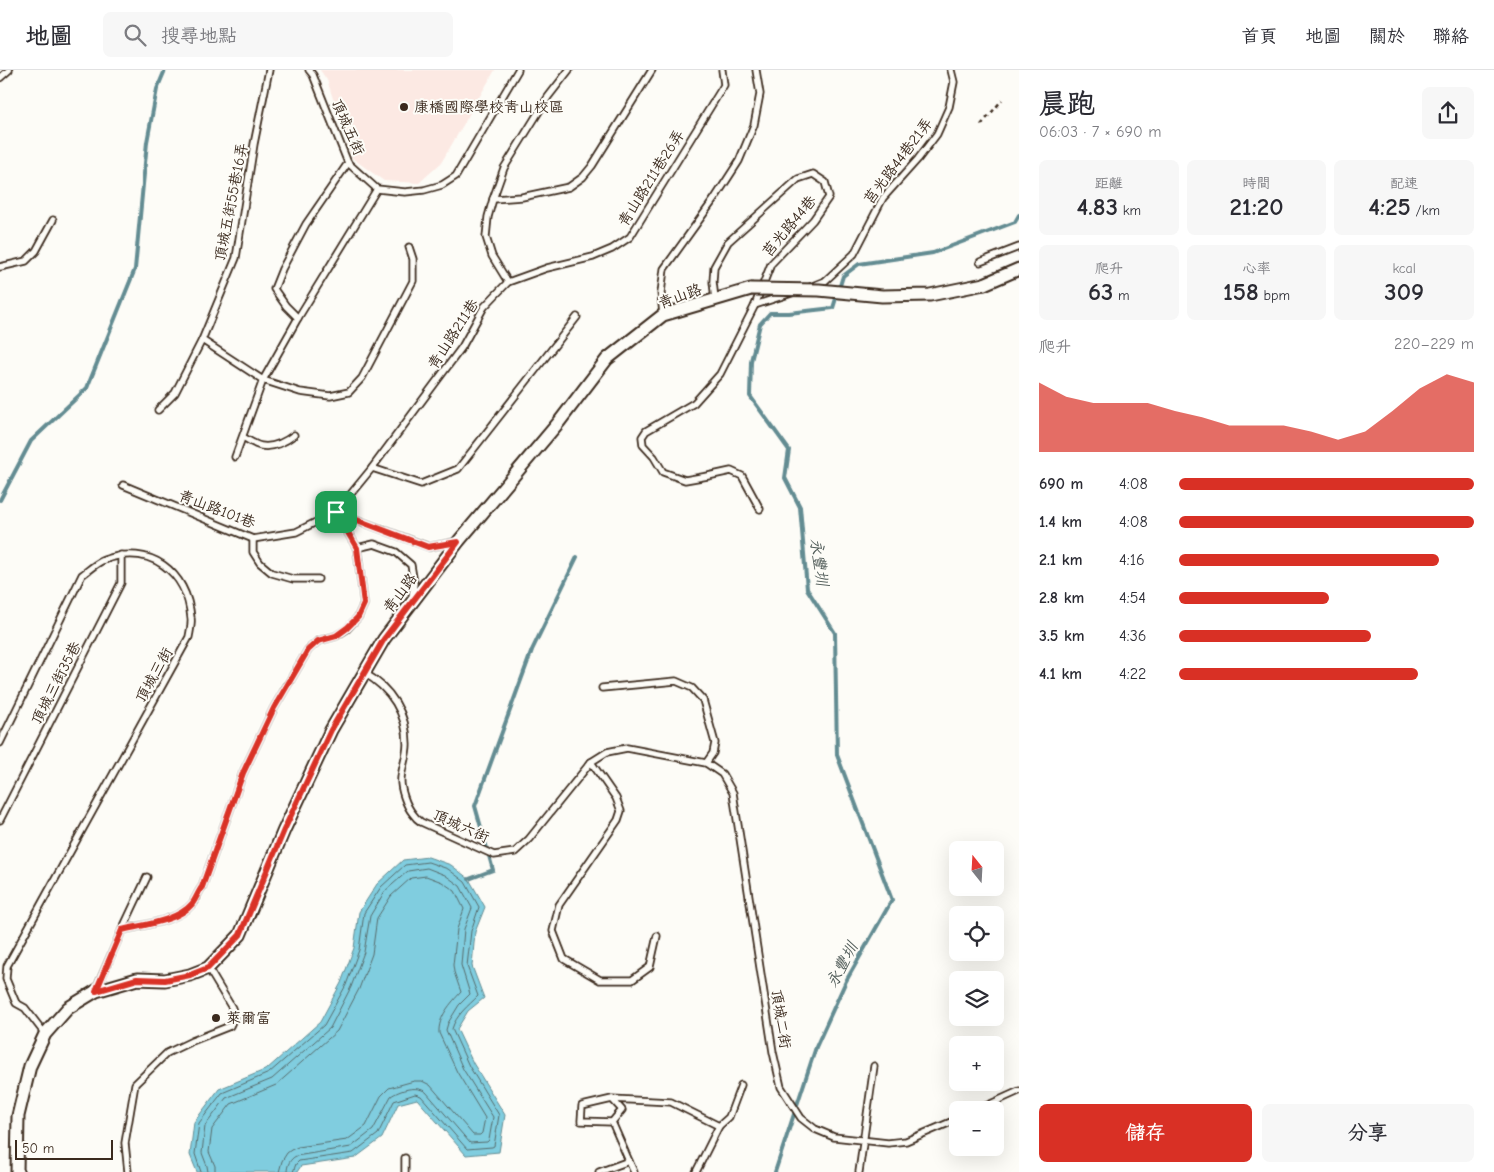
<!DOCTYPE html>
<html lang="zh-TW">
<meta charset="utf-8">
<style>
body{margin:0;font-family:"Comic Neue","LXGW WenKai TC",sans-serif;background:#f7f7f7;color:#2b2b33;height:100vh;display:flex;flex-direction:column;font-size:19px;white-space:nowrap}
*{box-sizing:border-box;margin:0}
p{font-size:16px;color:#7c7c81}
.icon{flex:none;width:28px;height:28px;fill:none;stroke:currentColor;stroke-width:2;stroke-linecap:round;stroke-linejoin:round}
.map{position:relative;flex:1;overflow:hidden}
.drawer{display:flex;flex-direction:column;background:#fff;width:475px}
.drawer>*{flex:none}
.needle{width:32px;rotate:342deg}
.controls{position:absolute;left:949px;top:771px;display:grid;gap:10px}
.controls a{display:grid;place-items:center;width:55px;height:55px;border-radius:8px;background:#fff;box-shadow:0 5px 20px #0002;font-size:25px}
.scale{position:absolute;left:15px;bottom:12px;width:98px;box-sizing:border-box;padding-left:5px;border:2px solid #3b2a1e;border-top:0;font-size:14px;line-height:18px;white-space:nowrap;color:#3b2a1e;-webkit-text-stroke:4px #fdfcf7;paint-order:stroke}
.pin{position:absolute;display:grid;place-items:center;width:42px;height:42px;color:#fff;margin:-21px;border-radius:10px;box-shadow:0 2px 8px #0006}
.round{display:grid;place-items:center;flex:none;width:52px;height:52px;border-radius:8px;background:#f7f7f7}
.head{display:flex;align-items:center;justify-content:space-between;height:85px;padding:0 20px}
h1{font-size:28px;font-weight:700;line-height:38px}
.figures{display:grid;grid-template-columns:repeat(3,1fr);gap:8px;height:85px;padding:5px 20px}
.figures div{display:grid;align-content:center;border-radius:8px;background:#f7f7f7;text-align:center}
.figures b{font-size:25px;font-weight:700}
.figures small{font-size:14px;font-weight:400}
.figures p{font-size:14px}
.chart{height:140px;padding:10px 20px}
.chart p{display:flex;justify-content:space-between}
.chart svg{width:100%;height:90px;margin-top:5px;fill:#d93025;opacity:.7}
.cta{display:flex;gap:10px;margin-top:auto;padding:10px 20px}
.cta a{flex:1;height:58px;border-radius:8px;background:#d93025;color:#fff;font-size:20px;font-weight:700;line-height:58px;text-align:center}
.cta a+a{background:#f7f7f7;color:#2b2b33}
ul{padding:0 20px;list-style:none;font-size:16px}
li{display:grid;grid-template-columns:80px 60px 1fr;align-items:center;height:38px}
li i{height:12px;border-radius:6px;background:#d93025}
header{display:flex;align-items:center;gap:30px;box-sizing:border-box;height:70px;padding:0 25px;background:#fff;border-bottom:1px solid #e1e1e2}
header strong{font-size:24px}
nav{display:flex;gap:28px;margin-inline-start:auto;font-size:18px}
.search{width:350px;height:45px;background:#f7f7f7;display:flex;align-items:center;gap:12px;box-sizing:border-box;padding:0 18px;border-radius:8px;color:#7c7c81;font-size:19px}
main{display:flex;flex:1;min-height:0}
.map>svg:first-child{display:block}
.built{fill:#fce9e3}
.water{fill:#80cddf;stroke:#648c92}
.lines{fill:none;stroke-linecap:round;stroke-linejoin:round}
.shore{stroke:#576b6b;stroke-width:1}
.stream{stroke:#648c92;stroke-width:4}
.lane-casing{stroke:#3b2a1e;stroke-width:9}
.street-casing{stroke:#3b2a1e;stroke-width:15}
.path{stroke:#3b2a1e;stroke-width:2.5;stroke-dasharray:4 4;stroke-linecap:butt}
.lane{stroke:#fdfcf7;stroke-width:5.5}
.street{stroke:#fdfcf7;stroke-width:11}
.street-bridge-casing{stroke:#3b2a1e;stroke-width:15;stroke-linecap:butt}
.street-bridge{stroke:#fdfcf7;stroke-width:11}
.route-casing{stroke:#fff;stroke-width:10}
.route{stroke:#d93025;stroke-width:6}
.poi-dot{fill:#3b2a1e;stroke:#fdfcf7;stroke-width:2}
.labels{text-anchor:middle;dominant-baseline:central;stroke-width:4;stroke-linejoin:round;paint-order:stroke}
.poi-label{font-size:15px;fill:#3b2a1e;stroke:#fdfcf7;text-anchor:start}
.street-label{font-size:15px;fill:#3b2a1e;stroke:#fdfcf7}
.water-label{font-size:16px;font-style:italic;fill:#505b58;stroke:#fdfcf7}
</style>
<header>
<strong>地圖</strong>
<div class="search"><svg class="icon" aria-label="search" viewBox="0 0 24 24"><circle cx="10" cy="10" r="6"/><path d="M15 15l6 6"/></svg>搜尋地點</div>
<nav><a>首頁</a><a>地圖</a><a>關於</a><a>聯絡</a></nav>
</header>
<main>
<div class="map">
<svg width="1019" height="1102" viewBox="0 0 1019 1102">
<rect width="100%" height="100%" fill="#fdfcf7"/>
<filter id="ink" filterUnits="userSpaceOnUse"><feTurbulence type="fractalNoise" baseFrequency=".02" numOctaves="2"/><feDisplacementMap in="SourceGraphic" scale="10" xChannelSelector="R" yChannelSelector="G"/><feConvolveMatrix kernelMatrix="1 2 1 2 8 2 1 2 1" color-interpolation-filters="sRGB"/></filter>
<g filter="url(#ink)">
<polygon class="built" points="320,0 495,0 441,93 419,113 384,111 352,88 327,10"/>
<polygon class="water" points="428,787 451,795 469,809 485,837 475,862 472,896 484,928 468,941 457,959 473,993 505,1045 499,1082 466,1085 417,1029 398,1034 382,1068 355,1088 301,1096 297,1102 197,1102 190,1085 194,1052 219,1019 267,999 320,952 341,913 354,878 359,842 377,814 403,790"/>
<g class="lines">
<g class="shore">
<path d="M201 1102 195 1084 199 1053 222 1023 269 1003 324 955 346 915 359 880 364 843 381 817 405 795 428 792 448 799 465 812 479 837 471 861 467 896 478 926C468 936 456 945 452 959L469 996 499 1045 494 1076 492 1077 467 1079 421 1026 415 1024 394 1031 378 1064 353 1083 299 1091 296 1094 293 1102"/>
<path d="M208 1102 207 1096 202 1083 205 1056 226 1028 272 1009 330 958 351 917 364 882 370 846 385 821 408 801 427 798 445 805 460 816 472 838 464 859 461 895 470 924 459 935 448 953 446 960 463 999 493 1047 489 1070 487 1072 470 1073 426 1022C416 1015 400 1020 391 1026L373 1060 351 1077 296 1086C290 1089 287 1095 287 1102"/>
<path d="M215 1102V1096L209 1082 212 1059 231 1034 276 1015 337 961 359 919 372 884 377 848 391 826 411 808 426 806 442 812 455 821 464 839 457 859 453 895 454 902 461 922C451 933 438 947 439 963L457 1002 485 1048 482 1063 480 1065H473L430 1015 422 1011H414L389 1018 381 1026 366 1056 347 1070 298 1077 291 1080 287 1083 282 1091 279 1102"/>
</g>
<g class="stream">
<polyline points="0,430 31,371 87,318 135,199 147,72 157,19 165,0"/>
<polyline points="469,809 493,800 475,736 532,580 577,487"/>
<polyline points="775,1102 816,977 846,911 892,830 837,685 835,563 807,519 800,437 785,408 789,380 750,326 751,291 760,254 770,243 789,243 833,238 843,206 859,194 933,183 1015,152 1019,145"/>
</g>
<defs>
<g id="lane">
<polyline points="309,0 313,5 348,93 377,119 405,122 424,120 442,115 456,106 518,0"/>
<polyline points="0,8 9,0"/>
<polyline points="493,129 522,127 569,117 583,107 592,96 652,0"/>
<polyline points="980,192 1019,177"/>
<polyline points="0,197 26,191 36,181 53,150"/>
<polyline points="508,212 547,198 593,187 612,179 630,167 724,15 722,0"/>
<polyline points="810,217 825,211 854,184 883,128 918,89 937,64 949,37 954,12 951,0"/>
<polyline points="715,229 713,212 714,197 728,172 798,109 813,104 825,112 829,127 813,150 771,194 755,235 720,304 694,333 646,361 642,367 643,375 654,387 663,402 685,410 708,406 731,401 742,406 760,439"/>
<polyline points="755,235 792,223"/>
<polyline points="663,245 661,223 664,199 715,128 739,91 754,55 760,24 756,0"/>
<polyline points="298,248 286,236 274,219 282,199 306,154 348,93"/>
<polyline points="202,270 263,310 300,322 330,326 349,322 362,308 413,211 413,189 409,177"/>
<polyline points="158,340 175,323 202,270 236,188 254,74 269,0"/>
<path d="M243 367C248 370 255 375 261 376 273 378 285 372 294 365"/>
<polyline points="235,387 263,310 298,248 377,119"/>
<polyline points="372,398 421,414 458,399 577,247"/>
<polyline points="253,469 253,482 260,493 272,503 293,509 318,509"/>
<polyline points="456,472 429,477 336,442 372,398 462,277 484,237 508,212 492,186 486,167 488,147 493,129 504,98 548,27 569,0"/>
<polyline points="357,478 374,474 396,482 411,495 414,513 412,527"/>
<path d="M364 603C391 618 407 644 407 674 407 686 402 697 401 708 400 718 406 736 413 744 415 747 418 750 421 752L494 785 515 782 529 769 591 692 607 682 627 678 706 693 722 704 733 723 773 982 781 1017 801 1048 815 1059 834 1067 888 1073 906 1071 958 1049"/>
<polyline points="602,618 676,611 692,618 703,630 715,673 713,683 706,693"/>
<path d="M0 673 82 505C89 500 96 493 104 490 150 473 187 501 191 548 192 554 190 561 189 567L7 896 6 909 16 933 25 938 45 964"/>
<polyline points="591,692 616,728 621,741 618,750 559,835 553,861 564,889 600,910 632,910 650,897 657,866"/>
<polyline points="0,750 121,513 121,485"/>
<polyline points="122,860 147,807"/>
<path d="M96 920 122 860C143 855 178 851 192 834 196 829 198 822 202 817L243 703 274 638 308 580 318 571 336 566 347 559 358 547 364 534 357 478 336 442 296 462 253 469 123 415"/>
<polyline points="612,1029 622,1040 612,1052 581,1051 582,1036 612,1029 671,1032 719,1056"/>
<polyline points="977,1040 1019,1021"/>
<polyline points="612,1052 629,1091"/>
<polyline points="405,1088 405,1102"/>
<polyline points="128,1102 125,1073 135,1014 167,983 192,971 230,956 234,947 232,938 208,898"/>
<polyline points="599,1102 629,1091 634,1102"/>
<polyline points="696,1102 719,1056 729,1047 741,1015"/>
<polyline points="859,1102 874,996"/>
</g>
<g id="street">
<polyline points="984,214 1019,199"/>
<polyline points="17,1102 18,1046 30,996 45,964 68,938 96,921 137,909 165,910 190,905 208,898 240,865 284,760 331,660 384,569 458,472 559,352 607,289 663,245 751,219"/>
</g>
</defs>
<use href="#lane" class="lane-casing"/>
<use href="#street" class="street-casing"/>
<polyline class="path" points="981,55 1002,30"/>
<use href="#lane" class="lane"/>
<use href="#street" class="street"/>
<defs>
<polyline id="street-bridge" points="751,219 819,220 882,226 930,225 984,214"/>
</defs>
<use href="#street-bridge" class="street-bridge-casing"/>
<use href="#street-bridge" class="street-bridge"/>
</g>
</g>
<g class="lines" filter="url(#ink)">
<defs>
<path id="route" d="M336 442 428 477 458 472 384 569 331 660 284 760 240 865 208 898 190 905 165 910 137 909 96 921 122 860C143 855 178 851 192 834 196 829 198 822 202 817L243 703 274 638 308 580 318 571 336 566 347 558 358 547 364 534 357 478Z"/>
</defs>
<use href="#route" class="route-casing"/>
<use href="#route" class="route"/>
</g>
<g class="poi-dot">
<circle cx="404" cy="37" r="5"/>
<circle cx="216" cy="948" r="5"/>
</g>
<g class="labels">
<g class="poi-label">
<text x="414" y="37">康橋國際學校青山校區</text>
<text x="226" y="948">萊爾富</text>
</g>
<g class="street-label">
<text transform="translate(348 57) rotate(66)">頂城五街</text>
<text transform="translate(898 91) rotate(-53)">莒光路44巷21弄</text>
<text transform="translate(651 108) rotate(-58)">青山路211巷26弄</text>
<text transform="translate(231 132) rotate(-79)">頂城五街55巷16弄</text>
<text transform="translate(789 156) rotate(-50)">莒光路44巷</text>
<text transform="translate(680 226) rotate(-20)">青山路</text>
<text transform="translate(453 264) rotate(-57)">青山路211巷</text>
<text transform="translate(217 439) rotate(21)">青山路101巷</text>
<text transform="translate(400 523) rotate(-53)">青山路</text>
<text transform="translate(154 605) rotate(-61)">頂城三街</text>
<text transform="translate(56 613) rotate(-63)">頂城三街35巷</text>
<text transform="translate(461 756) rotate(24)">頂城六街</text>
<text transform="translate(781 949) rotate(81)">頂城二街</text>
</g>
<g class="water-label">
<text transform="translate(819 492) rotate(82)">永豐圳</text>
<text transform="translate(842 895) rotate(-62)">永豐圳</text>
</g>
</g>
</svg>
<div class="controls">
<a><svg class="needle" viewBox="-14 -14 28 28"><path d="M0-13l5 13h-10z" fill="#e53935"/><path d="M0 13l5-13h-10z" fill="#7c7c81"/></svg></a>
<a><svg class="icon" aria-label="locate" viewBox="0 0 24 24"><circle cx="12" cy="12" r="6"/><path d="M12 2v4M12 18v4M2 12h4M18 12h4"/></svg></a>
<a><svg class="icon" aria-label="layers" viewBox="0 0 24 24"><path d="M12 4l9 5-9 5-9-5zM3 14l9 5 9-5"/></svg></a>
<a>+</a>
<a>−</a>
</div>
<div class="scale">50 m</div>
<div class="pin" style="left:336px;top:442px;background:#1e9e55"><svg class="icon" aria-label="arrive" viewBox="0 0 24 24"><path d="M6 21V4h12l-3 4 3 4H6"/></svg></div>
</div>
<section class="drawer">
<div class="head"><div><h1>晨跑</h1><p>06:03 · 7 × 690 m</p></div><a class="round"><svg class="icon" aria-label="share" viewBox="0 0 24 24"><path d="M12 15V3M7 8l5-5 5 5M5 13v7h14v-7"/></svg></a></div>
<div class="figures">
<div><p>距離</p><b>4.83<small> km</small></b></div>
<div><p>時間</p><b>21:20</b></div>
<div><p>配速</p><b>4:25<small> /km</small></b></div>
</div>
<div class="figures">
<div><p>爬升</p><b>63<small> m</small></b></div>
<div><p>心率</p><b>158<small> bpm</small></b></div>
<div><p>kcal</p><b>309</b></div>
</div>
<div class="chart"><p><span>爬升</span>220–229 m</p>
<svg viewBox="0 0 160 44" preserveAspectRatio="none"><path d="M0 44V10L10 17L20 20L30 20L40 20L50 24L60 27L70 31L80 31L90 31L100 34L110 38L120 34L130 24L140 13L150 6L160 10V44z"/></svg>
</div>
<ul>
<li><b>690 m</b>4:08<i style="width:100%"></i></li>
<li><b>1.4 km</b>4:08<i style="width:100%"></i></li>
<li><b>2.1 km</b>4:16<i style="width:88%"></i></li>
<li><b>2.8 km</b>4:54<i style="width:51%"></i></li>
<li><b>3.5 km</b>4:36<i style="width:65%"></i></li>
<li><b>4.1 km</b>4:22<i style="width:81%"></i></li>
</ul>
<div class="cta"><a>儲存</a><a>分享</a></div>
</section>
</main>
